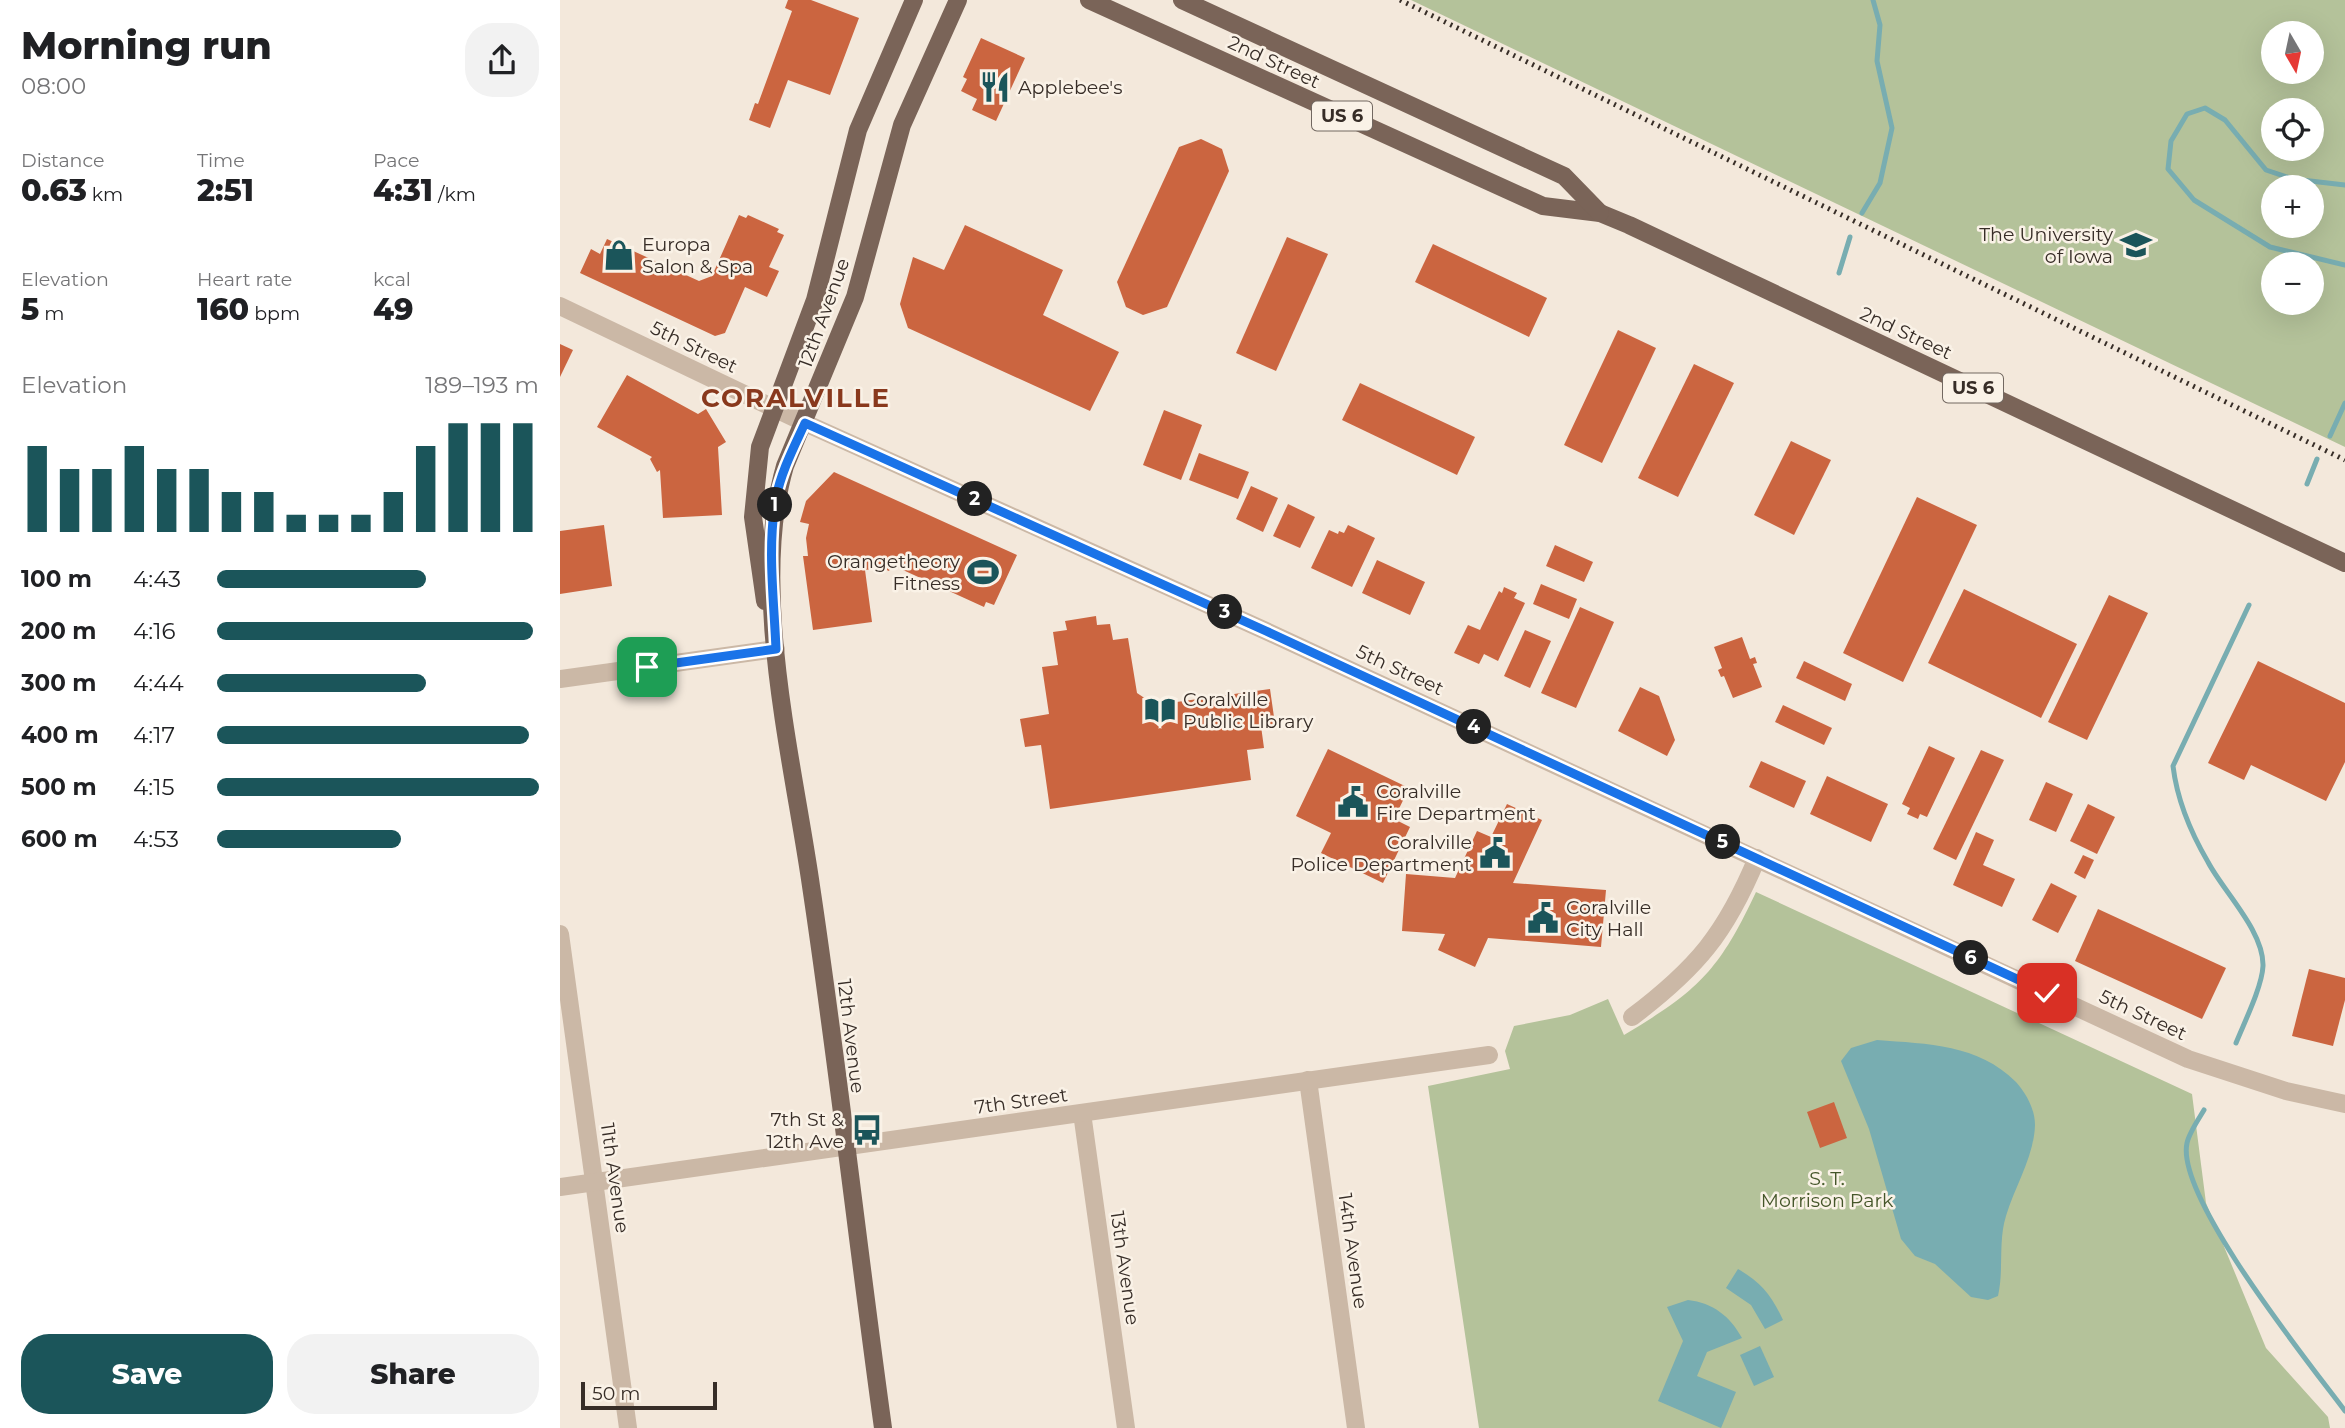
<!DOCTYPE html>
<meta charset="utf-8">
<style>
body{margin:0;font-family:Montserrat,sans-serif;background:#f2f2f2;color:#202124;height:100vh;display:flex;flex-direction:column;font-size:26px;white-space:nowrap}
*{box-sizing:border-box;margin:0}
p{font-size:23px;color:#757577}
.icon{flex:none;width:38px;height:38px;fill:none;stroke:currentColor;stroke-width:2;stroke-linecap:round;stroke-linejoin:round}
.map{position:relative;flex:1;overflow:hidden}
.panel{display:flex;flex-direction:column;background:#fff;width:560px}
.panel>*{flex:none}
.needle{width:46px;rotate:171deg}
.tools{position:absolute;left:1701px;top:21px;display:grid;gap:14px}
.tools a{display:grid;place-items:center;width:63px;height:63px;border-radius:50%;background:#fff;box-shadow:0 7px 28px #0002;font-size:35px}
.scale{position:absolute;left:21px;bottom:18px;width:136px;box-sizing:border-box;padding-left:7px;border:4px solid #372d27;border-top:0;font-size:19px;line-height:24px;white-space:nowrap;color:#372d27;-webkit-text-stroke:5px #faf2e7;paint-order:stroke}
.pin{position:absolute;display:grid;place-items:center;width:60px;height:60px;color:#fff;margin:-30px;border-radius:14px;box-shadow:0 4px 10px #0006}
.km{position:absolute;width:35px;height:35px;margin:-18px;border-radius:50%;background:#222;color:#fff;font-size:19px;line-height:35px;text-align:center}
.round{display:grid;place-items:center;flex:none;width:74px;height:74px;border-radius:28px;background:#f2f2f2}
.overview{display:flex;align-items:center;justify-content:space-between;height:119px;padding:0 21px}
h1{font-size:38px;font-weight:800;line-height:52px}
.stats{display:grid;grid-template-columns:repeat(3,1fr);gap:10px;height:119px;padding:7px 21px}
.stats div{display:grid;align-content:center}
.stats b{font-size:30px;font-weight:800}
.stats small{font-size:19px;font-weight:400}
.stats p{font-size:19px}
.chart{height:196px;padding:14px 21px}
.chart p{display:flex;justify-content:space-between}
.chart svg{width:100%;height:126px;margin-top:7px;stroke:#1b555a;stroke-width:6}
.button{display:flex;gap:14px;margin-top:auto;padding:14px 21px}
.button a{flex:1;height:80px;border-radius:28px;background:#1b555a;color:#fff;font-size:28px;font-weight:800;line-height:80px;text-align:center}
.button a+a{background:#f2f2f2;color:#202124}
ul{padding:0 21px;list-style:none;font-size:23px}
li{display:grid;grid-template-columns:112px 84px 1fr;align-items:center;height:52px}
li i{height:18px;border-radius:9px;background:#1b555a}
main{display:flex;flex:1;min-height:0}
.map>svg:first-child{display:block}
.green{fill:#b4c29a;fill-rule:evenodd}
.water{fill:#78adb1}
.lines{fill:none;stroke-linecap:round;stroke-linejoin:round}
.stream{stroke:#78adb1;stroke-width:5}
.building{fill:#cb6540}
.minor{stroke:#cbb8a6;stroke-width:18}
.major{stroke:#7a6458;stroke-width:18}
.rail{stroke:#372d27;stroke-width:5;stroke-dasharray:2 5;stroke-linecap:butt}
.route-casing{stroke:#fff;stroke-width:14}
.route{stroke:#1a73e8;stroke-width:9}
.labels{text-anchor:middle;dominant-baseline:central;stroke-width:5;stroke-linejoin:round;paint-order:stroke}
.shield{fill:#faf2e7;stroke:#726861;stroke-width:2}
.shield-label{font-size:18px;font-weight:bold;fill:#372d27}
.street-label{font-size:19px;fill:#372d27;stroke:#faf2e7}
.poi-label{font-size:19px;fill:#372d27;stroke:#faf2e7;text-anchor:start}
.park-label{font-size:19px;fill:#45562a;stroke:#faf2e7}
.district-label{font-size:26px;font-weight:bold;letter-spacing:2px;fill:#89391d;stroke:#faf2e7}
</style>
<main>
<section class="panel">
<div class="overview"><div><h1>Morning run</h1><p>08:00</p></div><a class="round"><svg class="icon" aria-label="share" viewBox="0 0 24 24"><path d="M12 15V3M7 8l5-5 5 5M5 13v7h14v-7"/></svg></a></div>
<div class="stats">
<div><p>Distance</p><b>0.63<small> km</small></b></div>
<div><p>Time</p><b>2:51</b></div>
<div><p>Pace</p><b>4:31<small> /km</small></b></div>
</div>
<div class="stats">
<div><p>Elevation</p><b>5<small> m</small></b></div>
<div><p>Heart rate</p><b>160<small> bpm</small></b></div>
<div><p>kcal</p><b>49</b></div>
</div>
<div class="chart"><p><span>Elevation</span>189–193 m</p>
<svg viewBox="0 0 160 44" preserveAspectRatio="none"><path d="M5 44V14M15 44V22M25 44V22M35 44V14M45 44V22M55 44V22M65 44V30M75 44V30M85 44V38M95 44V38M105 44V38M115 44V30M125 44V14M135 44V6M145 44V6M155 44V6"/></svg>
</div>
<ul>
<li><b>100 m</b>4:43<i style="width:65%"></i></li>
<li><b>200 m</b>4:16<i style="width:98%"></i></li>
<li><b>300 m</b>4:44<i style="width:65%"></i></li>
<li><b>400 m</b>4:17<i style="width:97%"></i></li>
<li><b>500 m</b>4:15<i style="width:100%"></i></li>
<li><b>600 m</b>4:53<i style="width:57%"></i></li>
</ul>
<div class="button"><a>Save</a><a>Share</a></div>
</section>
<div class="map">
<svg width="1785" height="1428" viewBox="0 0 1785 1428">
<rect width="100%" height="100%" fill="#f3e8db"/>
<g class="green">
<path d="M851 0H1785V447L1699 406ZM1713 33H1752V72H1713ZM1752 110V149H1713V110ZM1713 187H1752V226H1713ZM1713 264H1752V303H1713Z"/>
<path d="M1196 892 1632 1094 1646 1203 1706 1348 1768 1417 1770 1428H919L868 1086 950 1069 945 1051 954 1026 1010 1015 1048 999 1064 1035C1138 991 1159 971 1196 892Z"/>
</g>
<g class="water">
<path d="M1317 1040C1368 1044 1418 1044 1456 1082 1466 1093 1475 1109 1475 1125 1474 1157 1455 1186 1446 1216 1438 1241 1444 1270 1438 1296L1428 1300 1411 1297 1375 1264 1355 1256 1341 1239 1309 1129 1281 1061 1291 1048Z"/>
<path d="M1178 1269C1201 1282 1212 1296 1223 1320L1205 1329 1191 1305 1166 1288Z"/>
<path d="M1128 1300C1153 1303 1170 1316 1182 1338L1147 1352 1137 1376 1176 1392 1161 1428 1098 1401 1123 1341 1107 1307Z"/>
<polygon points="1200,1346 1214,1377 1194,1386 1180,1355"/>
</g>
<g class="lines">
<g class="stream">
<polyline points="1785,185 1733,179 1706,170 1665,120 1645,108 1627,114 1611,141 1608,169 1634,200 1710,247 1785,265"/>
<polyline points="1302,213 1320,183 1332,128 1317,61 1320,25 1313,0"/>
<polyline points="1279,273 1290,237"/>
<polyline points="1770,436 1785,403"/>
<polyline points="1747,484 1757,459"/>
<path d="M1676 1043C1684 1023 1702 987 1703 966 1704 931 1663 891 1648 862 1631 833 1617 799 1613 766L1689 605"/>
<path d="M1644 1110C1638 1120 1629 1133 1627 1143 1615 1197 1750 1364 1785 1411"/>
</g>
</g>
<g class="building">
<polygon points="228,0 251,0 299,18 270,95 228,80 210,128 189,120 195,103 198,104 232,11 225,8"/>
<polygon points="421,38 465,58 436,121 412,110 417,99 401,91 407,79 403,77"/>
<polygon points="641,139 662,149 669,171 607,307 583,315 566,307 557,282 619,147"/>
<polygon points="179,215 186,218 188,215 219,229 217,232 224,235 209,267 219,271 207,297 185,287 165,333 155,336 20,273 31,249 40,254 47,239 139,281 152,276"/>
<polygon points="405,225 503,270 483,315 559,352 530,411 348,328 340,304 353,257 384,270"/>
<polygon points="727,237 768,254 716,371 676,353"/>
<polygon points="873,244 987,298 969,337 855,282"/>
<polygon points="1058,330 1096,348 1042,463 1004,445"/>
<polygon points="0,344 13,350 0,377"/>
<polygon points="1134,364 1174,383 1118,497 1078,478"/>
<polygon points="67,375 138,414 146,409 166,442 158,447 162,515 103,518 100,470 97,472 90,459 92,457 37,427"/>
<polygon points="800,383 915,437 897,475 782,420"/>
<polygon points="604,410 642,425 621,480 583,465"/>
<polygon points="1231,441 1271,460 1234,535 1194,515"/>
<polygon points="639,453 689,472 678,499 629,480"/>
<polygon points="274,472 457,555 434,605 426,602 424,607 332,565 329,571 322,568 305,570 312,622 253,630 243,556 248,556 246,538 249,524 240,522 246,501"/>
<polygon points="691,486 718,498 703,532 676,519"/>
<polygon points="1357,497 1417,525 1343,682 1283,653"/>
<polygon points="728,504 755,517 740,548 713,536"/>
<polygon points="44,525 52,586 0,594 0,531"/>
<polygon points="788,525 815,538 792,587 751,568 769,530 778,534 779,531 784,533"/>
<polygon points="995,545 1033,562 1024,582 986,566"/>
<polygon points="817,560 865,582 850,615 802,593"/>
<polygon points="981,584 1017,599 1009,619 973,604"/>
<polygon points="944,587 957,593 954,598 965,603 938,661 924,654 919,664 894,653 908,625 920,630 939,591 942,593"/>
<polygon points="1404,589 1517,644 1481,718 1368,663"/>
<polygon points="1549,595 1588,613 1527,740 1488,722"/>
<polygon points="1020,607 1054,622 1016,708 981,693"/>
<polygon points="536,616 537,625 550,624 553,640 568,638 577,693 595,705 710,689 715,724 701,726 704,748 687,750 691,780 490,809 481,745 465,747 460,719 489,714 482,667 498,665 493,632 507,630 505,621"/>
<polygon points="965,630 991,641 970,688 944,676"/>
<polygon points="1182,637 1190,659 1195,657 1197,663 1193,664 1202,687 1173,698 1164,676 1161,677 1158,670 1162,668 1154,647"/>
<polygon points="1244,661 1292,684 1285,701 1236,678"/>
<polygon points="1698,661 1785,703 1785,762 1766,801 1691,765 1684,780 1648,763"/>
<polygon points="1080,687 1099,696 1115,740 1107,756 1058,731"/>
<polygon points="1223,705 1272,728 1264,745 1215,722"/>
<polygon points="1369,746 1395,758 1367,817 1360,814 1358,819 1347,814 1350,808 1342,804"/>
<polygon points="768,749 849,788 834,819 850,827 823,883 761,853 771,833 736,816"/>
<polygon points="1421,750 1444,760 1396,860 1373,849"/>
<polygon points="1201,761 1246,781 1234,808 1189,787"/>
<polygon points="1267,776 1328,804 1311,842 1250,814"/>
<polygon points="1486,782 1513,794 1496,832 1469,820"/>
<polygon points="947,804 982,820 953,883 1046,890 1041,947 928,938 915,967 878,950 885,934 842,931 846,874 895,878 917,831 931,837"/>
<polygon points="1528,804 1555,817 1537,854 1510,841"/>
<polygon points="1416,832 1434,840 1423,865 1455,879 1442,907 1393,885"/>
<polygon points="1523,855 1534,860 1525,879 1514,873"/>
<polygon points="1491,883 1517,896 1498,933 1472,920"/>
<polygon points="1538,909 1666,968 1642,1019 1515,961"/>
<polygon points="1749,969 1785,978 1785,1000 1773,1046 1732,1036"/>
<polygon points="1274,1102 1287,1138 1260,1148 1247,1112"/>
</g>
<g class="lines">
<g class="minor">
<polyline points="0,306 245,423 706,631 1628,1059 1726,1091 1785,1104"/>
<polyline points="0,679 216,649"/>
<polyline points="0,934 68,1428"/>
<path d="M1072 1017C1137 968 1166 933 1197 858"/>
<polyline points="748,1080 796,1428"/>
<polyline points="522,1113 566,1428"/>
<polyline points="0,1187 929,1055"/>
</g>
<g class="major">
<polyline points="529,0 983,206 1040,213 1069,225 1785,563"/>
<polyline points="622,0 1004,176 1040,213"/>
<polyline points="205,601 193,517 200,447 255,300 298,130 354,0"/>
<path d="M323 1428C298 1248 278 1066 251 886 233 760 189 589 225 466L295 297 342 125 398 0"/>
</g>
<polyline class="rail" points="840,0 1785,460"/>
</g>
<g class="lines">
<defs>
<path id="route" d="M87 667 216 649C214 600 207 547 216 498 221 472 234 447 245 423L706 631 1487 993"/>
</defs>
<use href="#route" class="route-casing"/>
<use href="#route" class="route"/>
</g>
<defs>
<symbol id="restaurant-bare" viewBox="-9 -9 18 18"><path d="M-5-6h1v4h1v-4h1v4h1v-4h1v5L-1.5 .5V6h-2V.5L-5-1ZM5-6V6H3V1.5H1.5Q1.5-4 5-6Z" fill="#1b555a" stroke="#faf2e7" stroke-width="2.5" paint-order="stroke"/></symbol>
<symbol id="university-bare" viewBox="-9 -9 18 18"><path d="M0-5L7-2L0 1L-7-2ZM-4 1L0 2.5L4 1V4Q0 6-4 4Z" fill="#1b555a" stroke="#faf2e7" stroke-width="2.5" paint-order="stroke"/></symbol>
<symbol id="shop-bare" viewBox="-9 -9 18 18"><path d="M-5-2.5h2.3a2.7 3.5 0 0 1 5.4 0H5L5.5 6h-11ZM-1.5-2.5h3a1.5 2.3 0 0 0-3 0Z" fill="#1b555a" stroke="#faf2e7" stroke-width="2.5" paint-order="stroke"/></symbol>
<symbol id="stadium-bare" viewBox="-9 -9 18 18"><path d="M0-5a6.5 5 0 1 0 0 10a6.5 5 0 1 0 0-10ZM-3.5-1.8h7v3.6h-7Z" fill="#1b555a" stroke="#faf2e7" stroke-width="2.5" paint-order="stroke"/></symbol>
<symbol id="library-bare" viewBox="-9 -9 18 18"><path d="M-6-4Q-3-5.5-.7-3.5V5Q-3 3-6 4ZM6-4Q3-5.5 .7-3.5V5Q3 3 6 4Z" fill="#1b555a" stroke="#faf2e7" stroke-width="2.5" paint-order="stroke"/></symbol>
<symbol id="civic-bare" viewBox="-9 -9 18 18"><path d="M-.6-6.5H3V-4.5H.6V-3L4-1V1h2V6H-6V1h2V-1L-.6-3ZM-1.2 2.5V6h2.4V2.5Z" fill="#1b555a" stroke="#faf2e7" stroke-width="2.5" paint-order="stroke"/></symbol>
<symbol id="bus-bare" viewBox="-9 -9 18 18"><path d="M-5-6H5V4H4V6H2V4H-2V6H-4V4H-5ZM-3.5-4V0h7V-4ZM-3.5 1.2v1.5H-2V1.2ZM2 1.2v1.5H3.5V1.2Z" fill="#1b555a" stroke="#faf2e7" stroke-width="2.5" paint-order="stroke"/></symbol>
</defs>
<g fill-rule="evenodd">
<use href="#restaurant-bare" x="413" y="65" width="44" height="44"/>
<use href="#university-bare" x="1554" y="223" width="44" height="44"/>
<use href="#shop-bare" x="37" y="233" width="44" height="44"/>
<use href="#stadium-bare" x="401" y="550" width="44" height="44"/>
<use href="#library-bare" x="578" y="688" width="44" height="44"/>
<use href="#civic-bare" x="771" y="780" width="44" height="44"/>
<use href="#civic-bare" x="913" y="831" width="44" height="44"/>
<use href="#civic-bare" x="961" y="896" width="44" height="44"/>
<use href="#bus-bare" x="285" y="1108" width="44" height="44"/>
</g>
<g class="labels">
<g class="shield">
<rect x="752" y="101.5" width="60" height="29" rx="5"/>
<rect x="1383" y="373.5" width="60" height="29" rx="5"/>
</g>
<g class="shield-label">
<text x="782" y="116">US 6</text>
<text x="1413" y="388">US 6</text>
</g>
<g class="street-label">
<text transform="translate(714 62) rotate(25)">2nd Street</text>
<text transform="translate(264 313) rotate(-70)">12th Avenue</text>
<text transform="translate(1346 333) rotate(25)">2nd Street</text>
<text transform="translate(134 347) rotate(26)">5th Street</text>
<text transform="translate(840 670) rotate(25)">5th Street</text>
<text transform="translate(1583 1015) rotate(25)">5th Street</text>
<text transform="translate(291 1036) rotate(83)">12th Avenue</text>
<text transform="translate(461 1101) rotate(-8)">7th Street</text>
<text transform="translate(55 1178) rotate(82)">11th Avenue</text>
<text transform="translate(793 1251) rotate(82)">14th Avenue</text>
<text transform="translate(565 1268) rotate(82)">13th Avenue</text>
</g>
<g class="poi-label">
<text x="458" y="87">Applebee's</text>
<text x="1553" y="234" text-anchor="end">The University<tspan x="1553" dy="22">of Iowa</tspan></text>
<text x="82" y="244">Europa<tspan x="82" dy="22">Salon &amp; Spa</tspan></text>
<text x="400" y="561" text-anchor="end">Orangetheory<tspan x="400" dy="22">Fitness</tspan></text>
<text x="623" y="699">Coralville<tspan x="623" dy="22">Public Library</tspan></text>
<text x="816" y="791">Coralville<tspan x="816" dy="22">Fire Department</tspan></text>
<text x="912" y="842" text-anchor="end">Coralville<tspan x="912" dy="22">Police Department</tspan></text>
<text x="1006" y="907">Coralville<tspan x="1006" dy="22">City Hall</tspan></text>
<text x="284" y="1119" text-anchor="end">7th St &amp;<tspan x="284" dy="22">12th Ave</tspan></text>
</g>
<g class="park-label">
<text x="1267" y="1178">S. T.<tspan x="1267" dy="22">Morrison Park</tspan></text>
</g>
<g class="district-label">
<text x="236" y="398">CORALVILLE</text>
</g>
</g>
</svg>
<div class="tools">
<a><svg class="needle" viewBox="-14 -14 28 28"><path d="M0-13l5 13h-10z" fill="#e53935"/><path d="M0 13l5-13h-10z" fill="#757577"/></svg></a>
<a><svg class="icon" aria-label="locate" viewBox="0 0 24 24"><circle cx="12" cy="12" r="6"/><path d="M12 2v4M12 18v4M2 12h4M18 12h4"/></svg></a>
<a>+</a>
<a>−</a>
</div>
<div class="scale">50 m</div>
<div class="pin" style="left:87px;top:667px;background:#1e9e55"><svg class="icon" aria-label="arrive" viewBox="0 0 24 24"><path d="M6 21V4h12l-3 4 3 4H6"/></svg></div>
<div class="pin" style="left:1487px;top:993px;background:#d93025"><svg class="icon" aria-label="check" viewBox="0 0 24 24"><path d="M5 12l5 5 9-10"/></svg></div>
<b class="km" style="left:215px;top:505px">1</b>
<b class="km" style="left:415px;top:499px">2</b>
<b class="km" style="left:665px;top:612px">3</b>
<b class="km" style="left:914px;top:727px">4</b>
<b class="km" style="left:1163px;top:842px">5</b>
<b class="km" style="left:1411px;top:958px">6</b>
</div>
</main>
